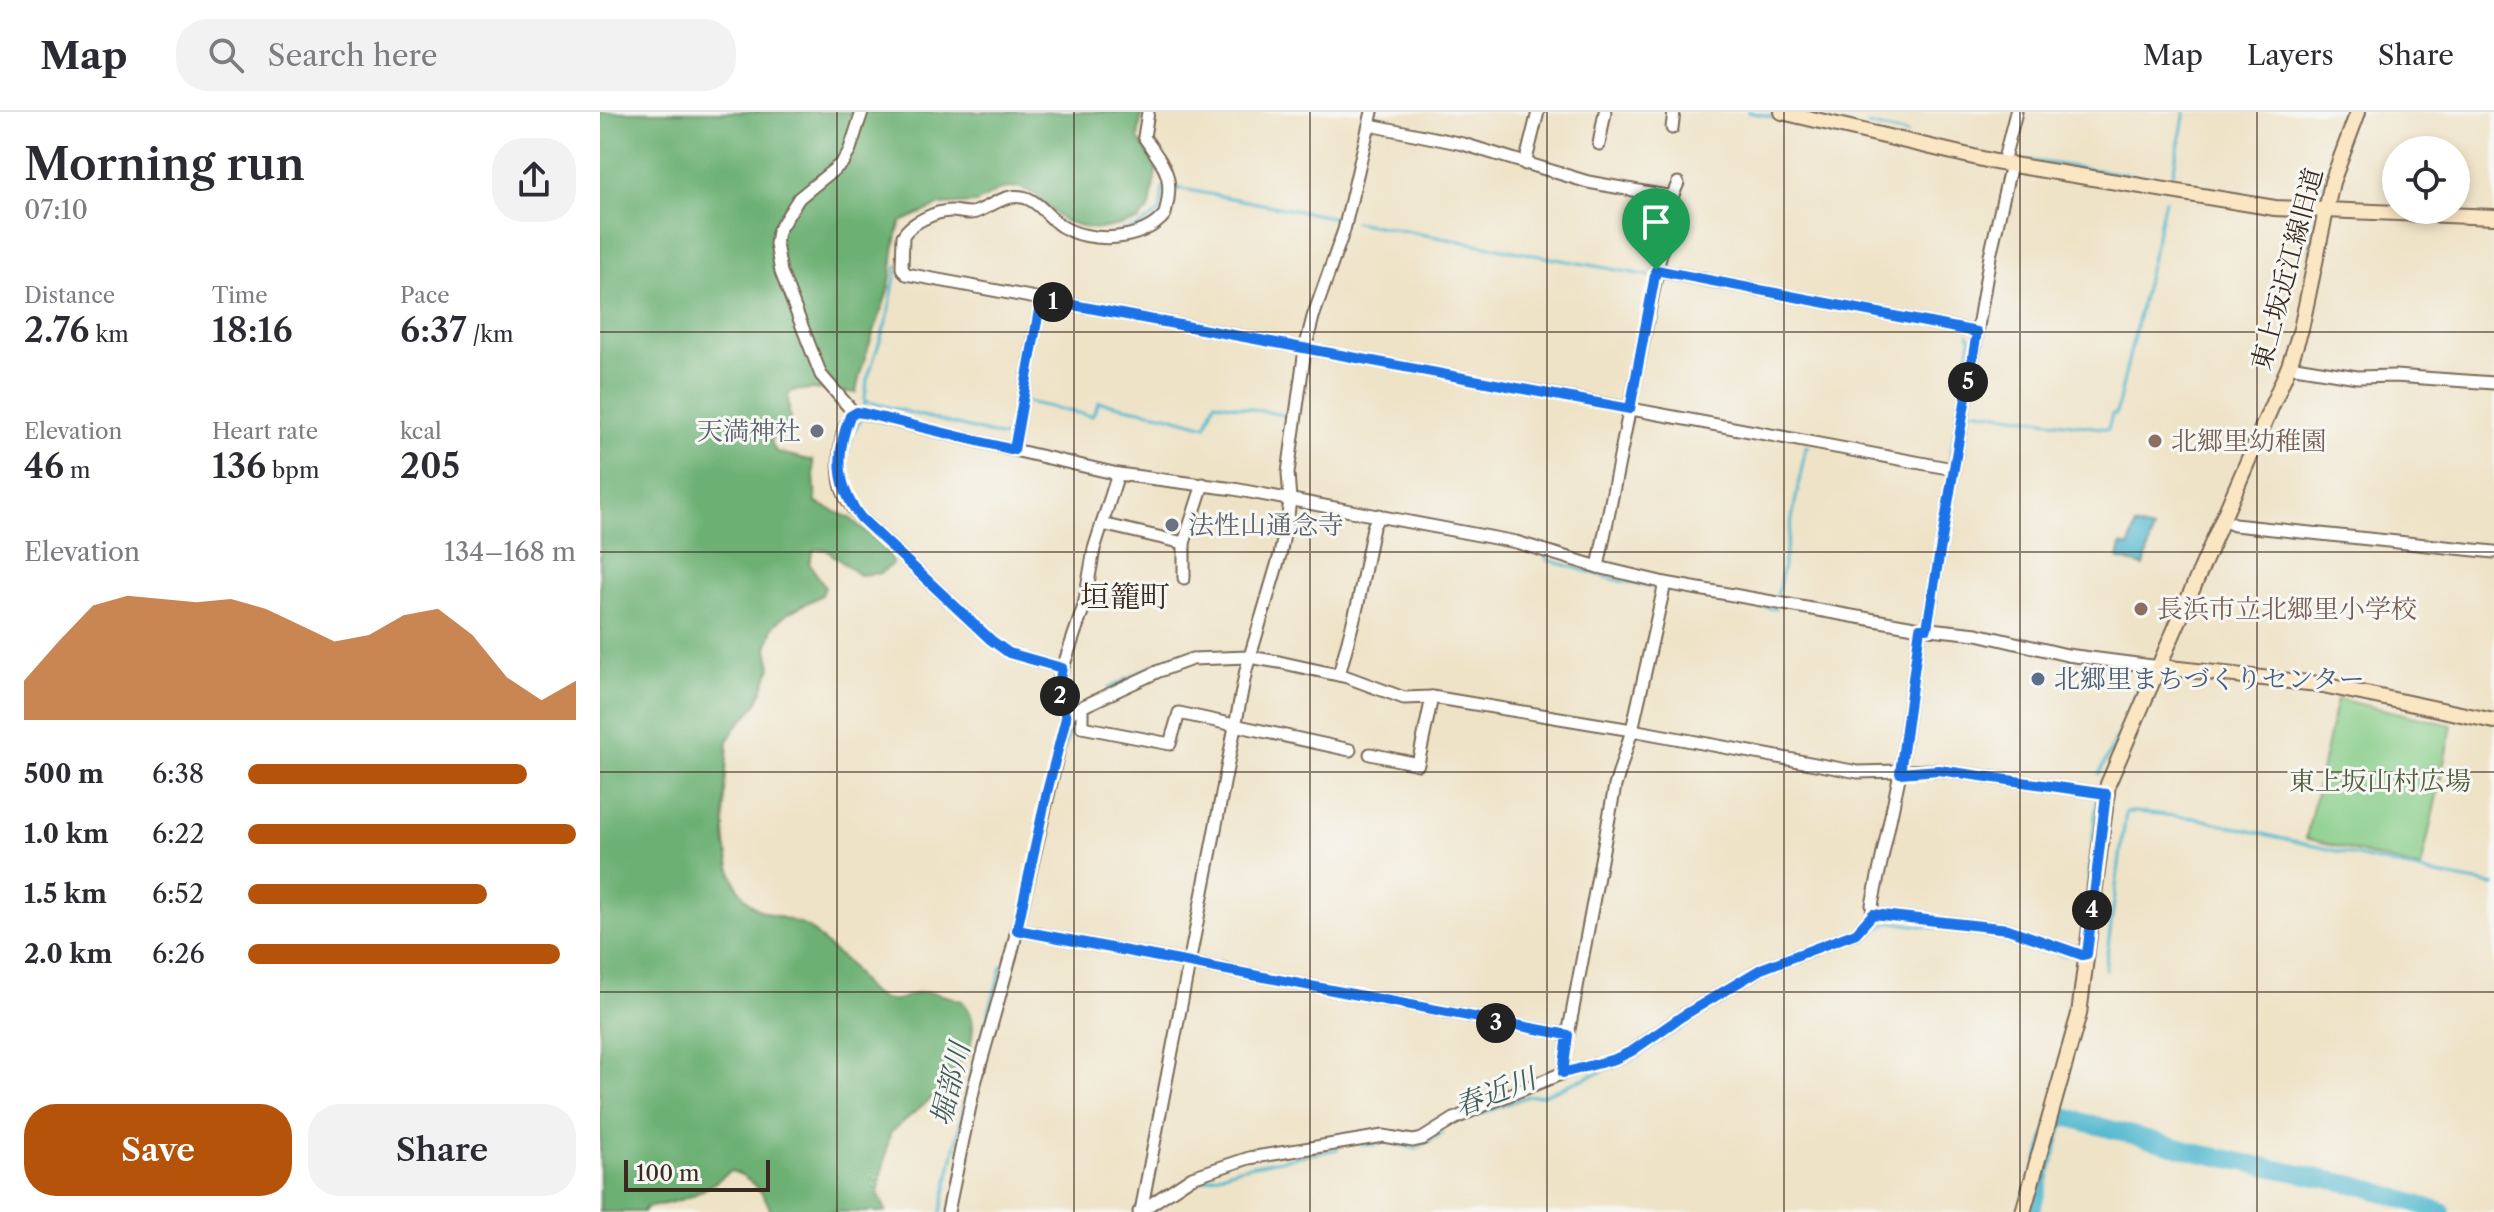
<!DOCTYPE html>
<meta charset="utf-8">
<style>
body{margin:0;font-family:"Libre Caslon Text","Noto Serif JP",serif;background:#f2f2f3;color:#2b2b33;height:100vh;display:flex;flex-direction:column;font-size:30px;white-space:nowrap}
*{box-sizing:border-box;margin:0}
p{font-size:26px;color:#7c7c81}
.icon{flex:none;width:44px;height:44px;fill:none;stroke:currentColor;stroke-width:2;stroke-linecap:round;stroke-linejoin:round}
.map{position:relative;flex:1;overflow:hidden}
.details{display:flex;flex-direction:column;background:#fff;width:600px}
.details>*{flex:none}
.fabs{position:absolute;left:1782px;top:24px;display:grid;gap:16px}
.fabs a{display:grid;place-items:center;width:88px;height:88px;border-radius:50%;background:#fff;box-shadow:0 4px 12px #0003;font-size:40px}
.scale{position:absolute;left:24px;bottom:20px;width:146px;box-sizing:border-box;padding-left:8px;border:4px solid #3b2a1e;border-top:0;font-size:22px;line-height:28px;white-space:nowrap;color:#3b2a1e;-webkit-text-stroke:6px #f6f6f2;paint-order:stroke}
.pin{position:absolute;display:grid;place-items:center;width:68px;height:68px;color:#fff;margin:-82px -34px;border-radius:50% 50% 50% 0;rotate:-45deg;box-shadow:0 0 8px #0007}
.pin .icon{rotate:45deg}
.km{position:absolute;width:40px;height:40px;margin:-20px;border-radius:50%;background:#222;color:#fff;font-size:22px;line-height:40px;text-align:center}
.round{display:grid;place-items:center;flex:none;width:84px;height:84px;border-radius:32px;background:#f2f2f3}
.headline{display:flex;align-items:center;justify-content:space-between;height:136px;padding:0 24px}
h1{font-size:44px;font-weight:600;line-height:60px}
.metrics{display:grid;grid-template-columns:repeat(3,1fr);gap:12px;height:136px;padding:8px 24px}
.metrics div{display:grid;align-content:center}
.metrics b{font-size:34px;font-weight:600}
.metrics small{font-size:22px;font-weight:400}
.metrics p{font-size:22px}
.chart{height:224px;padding:16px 24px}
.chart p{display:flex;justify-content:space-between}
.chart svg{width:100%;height:144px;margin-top:8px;fill:#b45309;opacity:.7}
.button{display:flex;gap:16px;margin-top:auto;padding:16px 24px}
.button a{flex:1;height:92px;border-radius:32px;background:#b45309;color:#fff;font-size:32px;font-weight:600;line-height:92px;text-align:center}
.button a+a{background:#f2f2f3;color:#2b2b33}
ul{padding:0 24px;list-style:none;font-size:26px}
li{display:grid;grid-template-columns:128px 96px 1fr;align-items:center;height:60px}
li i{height:20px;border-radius:10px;background:#b45309}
header{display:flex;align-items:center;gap:48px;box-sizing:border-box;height:112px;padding:0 40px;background:#fff;border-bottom:2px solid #e1e1e2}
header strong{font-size:38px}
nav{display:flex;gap:44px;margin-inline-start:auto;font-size:28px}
.search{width:560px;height:72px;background:#f2f2f3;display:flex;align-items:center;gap:20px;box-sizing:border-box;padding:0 28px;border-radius:32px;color:#7c7c81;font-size:30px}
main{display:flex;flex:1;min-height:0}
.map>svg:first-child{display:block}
.green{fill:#85cc86;stroke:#607b52;stroke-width:2}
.forest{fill:#6cb073;stroke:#546d48;stroke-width:2}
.water{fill:#51b8cf;stroke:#467176;stroke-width:2}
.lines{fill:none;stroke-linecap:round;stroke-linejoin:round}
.stream{stroke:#51b8cf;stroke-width:3}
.river{stroke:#51b8cf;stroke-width:18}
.street-casing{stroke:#7a6b59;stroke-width:15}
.secondary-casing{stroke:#7a6b59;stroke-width:18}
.street{stroke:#fff;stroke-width:11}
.secondary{stroke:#fbe6c3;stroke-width:14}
.route-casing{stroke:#fff;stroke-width:16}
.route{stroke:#1a73e8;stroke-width:10}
.grid{fill:none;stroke:#3b2a1e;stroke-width:2;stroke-opacity:0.55}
.worship-dot{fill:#6b7280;stroke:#f6f6f2;stroke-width:3}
.education-dot{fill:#8d6e63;stroke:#f6f6f2;stroke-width:3}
.service-dot{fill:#5c6f8a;stroke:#f6f6f2;stroke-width:3}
.labels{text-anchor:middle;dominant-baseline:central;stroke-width:6;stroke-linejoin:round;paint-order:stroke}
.street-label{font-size:26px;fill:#3b2a1e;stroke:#f6f6f2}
.worship-label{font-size:26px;fill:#5b616d;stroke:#f6f6f2;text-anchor:end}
.education-label{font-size:26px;fill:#785e54;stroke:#f6f6f2;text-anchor:start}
.service-label{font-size:26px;fill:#4e5e75;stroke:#f6f6f2;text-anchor:start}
.park-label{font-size:26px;fill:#515b3d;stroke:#f6f6f2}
.water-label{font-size:28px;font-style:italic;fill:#435c5c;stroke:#f6f6f2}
.quarter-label{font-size:30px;fill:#3b2a1e;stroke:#f6f6f2}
</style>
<header>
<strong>Map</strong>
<div class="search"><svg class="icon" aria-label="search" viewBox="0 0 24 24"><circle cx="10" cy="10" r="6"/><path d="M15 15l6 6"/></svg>Search here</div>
<nav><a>Map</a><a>Layers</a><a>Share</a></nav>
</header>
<main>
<section class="details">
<div class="headline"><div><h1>Morning run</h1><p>07:10</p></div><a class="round"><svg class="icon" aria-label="share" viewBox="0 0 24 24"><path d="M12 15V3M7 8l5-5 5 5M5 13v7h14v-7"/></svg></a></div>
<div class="metrics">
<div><p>Distance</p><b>2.76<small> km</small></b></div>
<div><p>Time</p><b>18:16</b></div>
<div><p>Pace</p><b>6:37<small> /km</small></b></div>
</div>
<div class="metrics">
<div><p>Elevation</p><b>46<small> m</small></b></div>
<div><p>Heart rate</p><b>136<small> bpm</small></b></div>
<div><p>kcal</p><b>205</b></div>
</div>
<div class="chart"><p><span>Elevation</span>134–168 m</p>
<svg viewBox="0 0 160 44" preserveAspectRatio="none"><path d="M0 44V32L10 20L20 9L30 6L40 7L50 8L60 7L70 10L80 15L90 20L100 18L110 12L120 10L130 18L140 31L150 38L160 32V44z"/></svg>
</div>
<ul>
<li><b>500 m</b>6:38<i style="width:85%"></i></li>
<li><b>1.0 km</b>6:22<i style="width:100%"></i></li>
<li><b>1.5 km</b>6:52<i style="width:73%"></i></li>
<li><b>2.0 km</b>6:26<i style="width:95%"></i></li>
</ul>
<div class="button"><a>Save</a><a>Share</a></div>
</section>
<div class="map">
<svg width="1894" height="1100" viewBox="0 0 1894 1100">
<rect width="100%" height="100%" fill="#f6f6f2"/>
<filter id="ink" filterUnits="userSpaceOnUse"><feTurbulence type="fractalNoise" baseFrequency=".0125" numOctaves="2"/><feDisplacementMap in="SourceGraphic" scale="16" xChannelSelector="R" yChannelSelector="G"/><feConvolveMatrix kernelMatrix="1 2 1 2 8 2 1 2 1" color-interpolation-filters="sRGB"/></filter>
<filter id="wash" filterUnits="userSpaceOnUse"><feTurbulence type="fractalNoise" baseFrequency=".006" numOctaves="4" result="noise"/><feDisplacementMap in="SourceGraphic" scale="32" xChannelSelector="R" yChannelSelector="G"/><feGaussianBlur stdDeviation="1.8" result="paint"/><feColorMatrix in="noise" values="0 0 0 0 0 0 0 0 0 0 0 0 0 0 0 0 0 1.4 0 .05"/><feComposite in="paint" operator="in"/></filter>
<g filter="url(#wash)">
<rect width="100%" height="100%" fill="#efe3c7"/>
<polygon class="green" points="1737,587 1852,613 1821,757 1706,726"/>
<path class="forest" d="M0 0H542L538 27 557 53 550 95 538 109 500 117 487 116 462 108 435 82 419 75 401 77 376 91 340 93 301 110C292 132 294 156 288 178 278 213 262 245 256 281L212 277 192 279 188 284 190 311 174 322 171 330 176 340 213 349 216 391 250 406 292 443V452L281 461 259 463 225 437 214 438 209 451 225 475 222 483 186 502 173 515 167 537 171 555 157 592 134 617 128 629C126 674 112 770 158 797 174 805 195 807 210 817 221 826 230 838 242 846 261 860 261 885 291 888 300 889 311 882 320 881 334 879 349 885 362 889 379 906 373 928 365 948L357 952 347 973 290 1021 278 1081 286 1100H171C166 1082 148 1062 130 1059 97 1085 86 1088 45 1096L43 1100H0Z"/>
<polygon class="water" points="1535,414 1553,418 1544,454 1518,447 1521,433 1529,435"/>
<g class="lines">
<g class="stream">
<polyline points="1149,0 1254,23"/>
<polyline points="1268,13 1307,22"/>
<polyline points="1428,48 1525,62 1684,90"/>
<polyline points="1573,61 1585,0"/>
<polyline points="572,75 736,106"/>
<polyline points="1718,91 1749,0"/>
<polyline points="755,110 1050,164"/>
<polyline points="521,119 536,116 560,100 563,76"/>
<polyline points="1710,139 1716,110"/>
<polyline points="1061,166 1175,187"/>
<polyline points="265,289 411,327"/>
<polyline points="427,290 492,304 499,290 566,303 606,314 615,290 683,303"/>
<polyline points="264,297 267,268 288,204 297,154"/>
<polyline points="1371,298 1508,317 1512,302 1516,302 1565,88"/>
<polyline points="245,347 255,317 262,307"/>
<polyline points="1349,351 1371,227 1368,222"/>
<polyline points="246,370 252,385"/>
<polyline points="945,444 948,448 1020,469 1059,476"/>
<polyline points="1068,478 1175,497"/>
<polyline points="1177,485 1206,334 1209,335"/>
<path d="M509 576C539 562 576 536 610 541"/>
<polyline points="1526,607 1539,574"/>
<polyline points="464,637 471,616 478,604"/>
<polyline points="1499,662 1521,618"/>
<polyline points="1486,794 1497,683"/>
<polyline points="1441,834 1464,844 1467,841"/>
<path d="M1505 857 1526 700C1549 699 1573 705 1596 706L1837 763 1894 773"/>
<polyline points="863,1009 928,984 943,983 1030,948 1168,862 1258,827 1291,810 1419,827"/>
<polyline points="795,1031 816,1037 843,1021"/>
<polyline points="762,1033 775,1033 781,1029"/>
<polyline points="587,1074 639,1056 738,1037"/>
<polyline points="341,1100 372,959 402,854"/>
<polyline points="552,1100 564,1090"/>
</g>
<polyline class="river" points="1431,1100 1458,1003 1599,1041 1765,1075 1842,1100"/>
</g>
</g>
<g filter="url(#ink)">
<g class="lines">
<defs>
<g id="street">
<polyline points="770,13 863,32 988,70 1072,85 998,455"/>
<polyline points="1072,16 1074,0"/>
<polyline points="999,32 1005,0"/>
<polyline points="1403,51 1416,0"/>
<polyline points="925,52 938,0"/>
<polyline points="1072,85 1078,71"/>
<polyline points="1056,158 1377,220"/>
<polyline points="441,187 1353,357"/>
<polyline points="1689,254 1757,265 1795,264 1894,271"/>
<polyline points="254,301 221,263 181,160 176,132 178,119 199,86 242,51 249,40 262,0"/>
<polyline points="414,338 518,362 634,377 916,430 998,455 1065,471 1320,516 1377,522 1467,543 1560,555"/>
<polyline points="1623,408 1634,413 1894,440"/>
<polyline points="502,412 584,431"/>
<polyline points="584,466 584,431 603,372"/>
<polyline points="1327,516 1390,144 1411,52"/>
<path d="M462 556 409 541 391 528 261 406C254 398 247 390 243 379 236 360 238 310 257 300L414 338 441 187 306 162 302 156 303 124C310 111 336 99 351 99 360 99 368 103 376 100 392 94 404 82 422 85 437 87 449 106 461 114 490 132 543 130 565 102 575 63 565 56 544 25L548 0"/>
<polyline points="739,563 758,491 773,415 779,403"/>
<polyline points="482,596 482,615 570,632 579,601 750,638"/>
<polyline points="466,606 473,599 559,559 592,547 649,545 679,550 747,565 804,586 832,585 1032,618 1065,471"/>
<polyline points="770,642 818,652 832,585"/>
<polyline points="1273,802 1272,793 1300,661 1320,516"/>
<polyline points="417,818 968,923"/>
<polyline points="963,961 968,923 1015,674 1032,618 1258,660 1339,658 1506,682"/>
<polyline points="541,1099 646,558 680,443 688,403 690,388 688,361 705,237 713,205 744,118 772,0"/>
<polyline points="348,1100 374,975 412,839 466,606 458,577 459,567 484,494 494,437 518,362"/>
<polyline points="539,1100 592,1065 649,1046 783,1024 813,1029 822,1027 854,1007 882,994 963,961 1015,947 1032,939 1081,905 1161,857 1256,821 1273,802 1408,817 1482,843 1487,842"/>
</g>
<g id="secondary">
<polyline points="1182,0 1395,50 1675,96 1894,105"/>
<polyline points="1560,555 1718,572 1894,609"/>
<polyline points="1423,1100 1479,902 1508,672 1689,254 1701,217 1732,70 1758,0"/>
</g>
</defs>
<use href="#street" class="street-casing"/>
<use href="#secondary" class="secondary-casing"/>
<use href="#street" class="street"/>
<use href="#secondary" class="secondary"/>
</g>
</g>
<g class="lines" filter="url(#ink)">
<defs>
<path id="route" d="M1056 158 1377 220 1327 516H1320L1300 661 1339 658 1506 682 1487 842 1482 843 1408 817 1273 802 1256 821 1161 857 1081 905 1032 939 1015 947 963 961 968 923 417 818 447 680 466 606 458 577 462 556 409 541 391 528 261 406C236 375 235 341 250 304L257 300 263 301 414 338 441 187 1030 297Z"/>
</defs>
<use href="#route" class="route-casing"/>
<use href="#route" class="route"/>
</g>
<path class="grid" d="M237 0V1100M474 0V1100M710 0V1100M947 0V1100M1184 0V1100M1420 0V1100M1657 0V1100M0 220H1894M0 440H1894M0 660H1894M0 880H1894"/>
<g class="worship-dot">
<circle cx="217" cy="319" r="8"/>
<circle cx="572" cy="413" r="8"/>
</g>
<g class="education-dot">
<circle cx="1555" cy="329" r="8"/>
<circle cx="1541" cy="497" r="8"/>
</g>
<circle class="service-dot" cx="1438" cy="567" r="8"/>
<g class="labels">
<g class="street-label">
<text transform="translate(1687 157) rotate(-75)">東上坂近江線旧道</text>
</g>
<g class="worship-label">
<text x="201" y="319">天満神社</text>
<text x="588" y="413" text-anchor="start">法性山通念寺</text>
</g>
<g class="education-label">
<text x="1571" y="329">北郷里幼稚園</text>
<text x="1557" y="497">長浜市立北郷里小学校</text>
</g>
<g class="service-label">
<text x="1454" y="567">北郷里まちづくりセンター</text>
</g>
<g class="park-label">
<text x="1780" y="669">東上坂山村広場</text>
</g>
<g class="water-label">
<text transform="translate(350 972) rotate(-76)">堀部川</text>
<text transform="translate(895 980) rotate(-21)">春近川</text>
</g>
<g class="quarter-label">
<text x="525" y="484">垣籠町</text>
</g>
</g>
</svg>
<div class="fabs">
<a><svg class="icon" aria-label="locate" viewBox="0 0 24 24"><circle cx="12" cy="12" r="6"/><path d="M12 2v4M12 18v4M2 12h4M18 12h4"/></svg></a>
</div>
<div class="scale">100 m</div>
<div class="pin" style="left:1056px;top:158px;background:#1e9e55"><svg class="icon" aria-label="arrive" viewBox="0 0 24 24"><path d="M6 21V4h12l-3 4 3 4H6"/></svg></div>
<b class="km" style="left:453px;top:190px">1</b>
<b class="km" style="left:460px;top:584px">2</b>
<b class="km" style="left:896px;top:911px">3</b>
<b class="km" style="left:1492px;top:798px">4</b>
<b class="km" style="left:1368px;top:270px">5</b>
</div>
</main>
